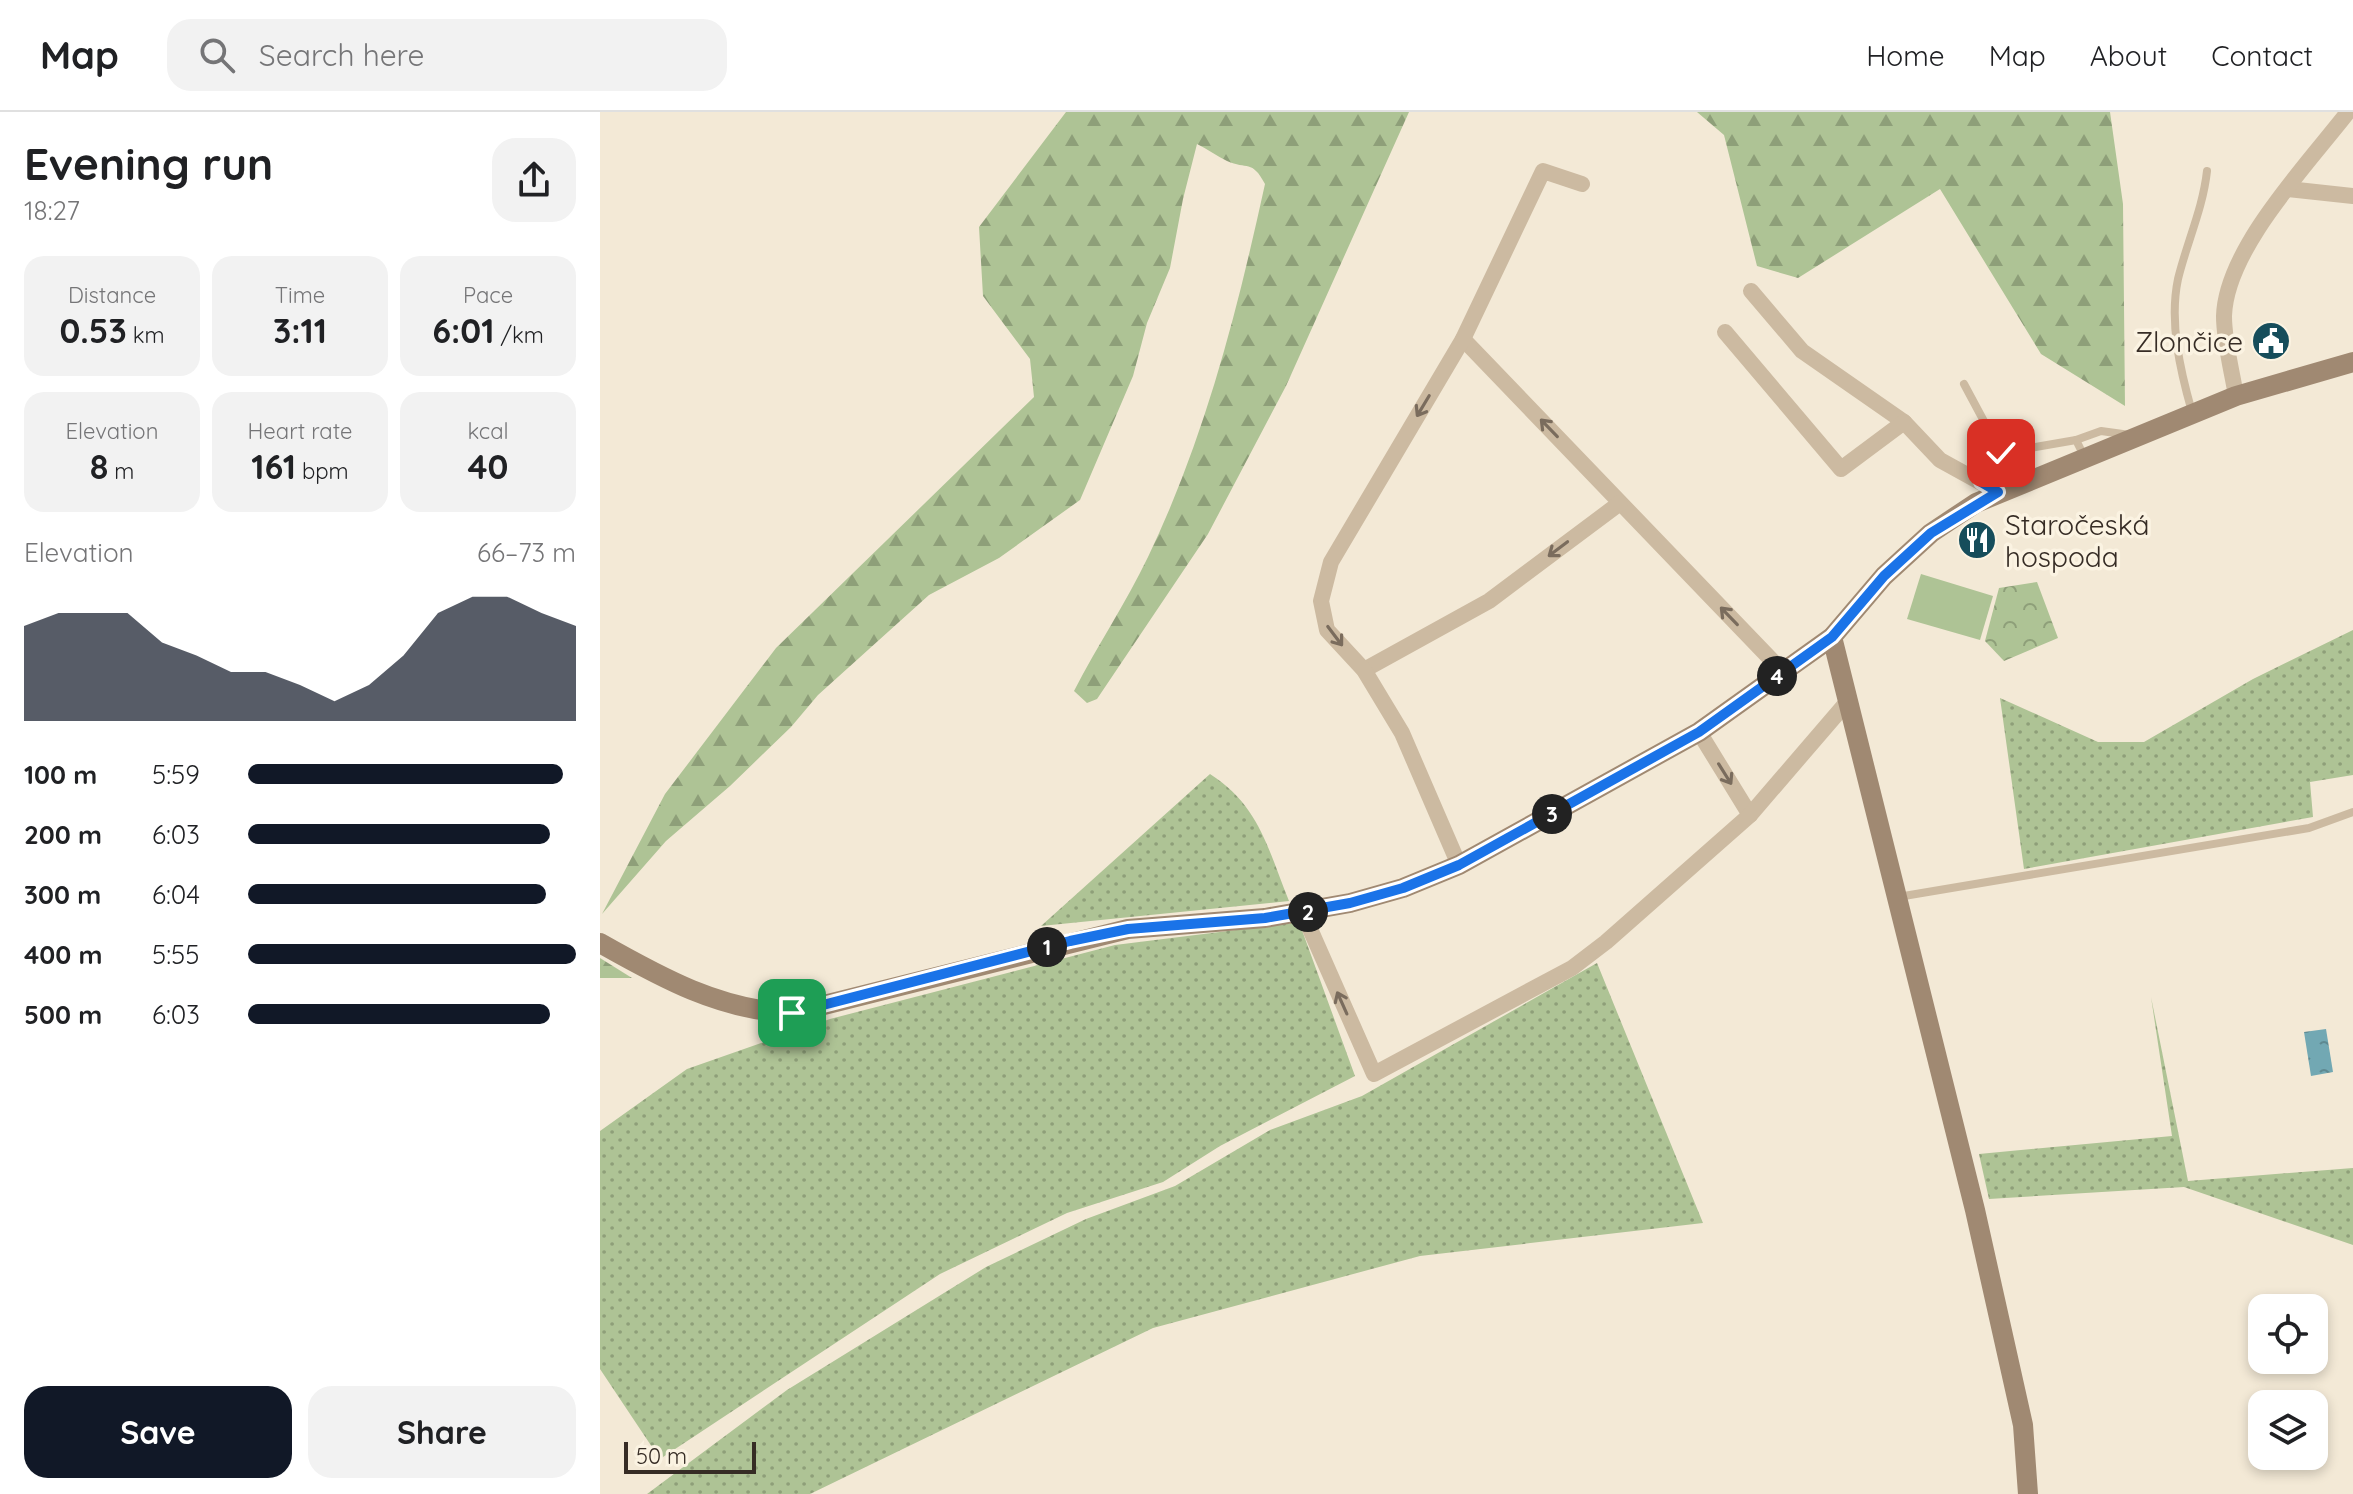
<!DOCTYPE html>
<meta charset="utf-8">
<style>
body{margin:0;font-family:Quicksand,sans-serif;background:#f2f2f2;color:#202124;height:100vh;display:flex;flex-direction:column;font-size:30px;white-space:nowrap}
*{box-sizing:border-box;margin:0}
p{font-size:26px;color:#757577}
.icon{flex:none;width:44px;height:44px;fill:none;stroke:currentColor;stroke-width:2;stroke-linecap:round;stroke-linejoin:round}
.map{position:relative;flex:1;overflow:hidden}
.panel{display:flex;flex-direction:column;background:#fff;width:600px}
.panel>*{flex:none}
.fabs{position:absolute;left:1648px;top:1182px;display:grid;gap:16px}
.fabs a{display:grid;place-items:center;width:80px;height:80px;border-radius:16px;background:#fff;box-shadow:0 4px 12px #0003;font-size:40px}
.scale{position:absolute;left:24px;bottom:20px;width:132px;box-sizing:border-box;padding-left:8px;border:4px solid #362c25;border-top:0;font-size:22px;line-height:28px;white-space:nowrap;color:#362c25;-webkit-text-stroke:6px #fbf3e2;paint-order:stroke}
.pin{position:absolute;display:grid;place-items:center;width:68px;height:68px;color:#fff;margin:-34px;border-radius:16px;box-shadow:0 4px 12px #0006}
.km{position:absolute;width:40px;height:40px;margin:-20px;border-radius:50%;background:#222;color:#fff;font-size:22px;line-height:40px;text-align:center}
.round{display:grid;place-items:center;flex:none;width:84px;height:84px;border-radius:24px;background:#f2f2f2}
.head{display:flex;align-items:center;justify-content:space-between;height:136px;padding:0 24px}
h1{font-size:44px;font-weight:700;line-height:60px}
.stats{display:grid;grid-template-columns:repeat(3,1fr);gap:12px;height:136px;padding:8px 24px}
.stats div{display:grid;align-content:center;border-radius:20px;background:#f2f2f2;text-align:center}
.stats b{font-size:34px;font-weight:700}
.stats small{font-size:22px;font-weight:400}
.stats p{font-size:22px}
.chart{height:224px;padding:16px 24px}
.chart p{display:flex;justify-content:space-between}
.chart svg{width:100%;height:144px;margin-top:8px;fill:#111827;opacity:.7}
.primary-button{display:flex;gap:16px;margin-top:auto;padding:16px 24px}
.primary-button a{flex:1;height:92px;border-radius:24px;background:#111827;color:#fff;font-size:32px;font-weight:700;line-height:92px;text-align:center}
.primary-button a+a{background:#f2f2f2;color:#202124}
ul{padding:0 24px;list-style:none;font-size:26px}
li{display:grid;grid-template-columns:128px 96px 1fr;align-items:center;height:60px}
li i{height:20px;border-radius:10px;background:#111827}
header{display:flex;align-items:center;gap:48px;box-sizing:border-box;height:112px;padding:0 40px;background:#fff;border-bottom:2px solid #e0e0e0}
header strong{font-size:38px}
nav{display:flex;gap:44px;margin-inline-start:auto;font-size:28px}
.search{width:560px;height:72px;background:#f2f2f2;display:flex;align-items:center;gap:20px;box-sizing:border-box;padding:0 28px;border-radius:24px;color:#757577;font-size:30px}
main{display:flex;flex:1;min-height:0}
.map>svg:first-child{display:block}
.grass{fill:url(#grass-dots)}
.forest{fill:url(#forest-firs)}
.park{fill:url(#park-crowns)}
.garden{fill:#aec395}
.water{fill:url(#water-ripples)}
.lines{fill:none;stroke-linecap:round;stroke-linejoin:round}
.lane{stroke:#ccbaa1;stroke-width:8}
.street{stroke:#ccbaa1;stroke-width:16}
.secondary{stroke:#a08972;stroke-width:20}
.oneway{stroke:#7a6c5d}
.route-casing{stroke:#fff;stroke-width:16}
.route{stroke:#1a73e8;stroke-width:10}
.labels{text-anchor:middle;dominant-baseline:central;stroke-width:7;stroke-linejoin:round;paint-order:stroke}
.poi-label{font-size:28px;fill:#362c25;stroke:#fbf3e2;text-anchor:end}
</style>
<header>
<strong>Map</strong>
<div class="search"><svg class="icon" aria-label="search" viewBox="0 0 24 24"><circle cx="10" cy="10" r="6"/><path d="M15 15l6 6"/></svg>Search here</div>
<nav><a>Home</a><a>Map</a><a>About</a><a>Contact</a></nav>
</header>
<main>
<section class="panel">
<div class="head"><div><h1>Evening run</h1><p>18:27</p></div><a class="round"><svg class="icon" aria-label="share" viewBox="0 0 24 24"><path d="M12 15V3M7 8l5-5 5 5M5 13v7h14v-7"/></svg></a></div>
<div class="stats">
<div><p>Distance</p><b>0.53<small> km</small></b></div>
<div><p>Time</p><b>3:11</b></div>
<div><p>Pace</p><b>6:01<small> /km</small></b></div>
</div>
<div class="stats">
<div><p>Elevation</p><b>8<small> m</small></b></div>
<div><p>Heart rate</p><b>161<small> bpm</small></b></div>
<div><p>kcal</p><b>40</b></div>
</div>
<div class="chart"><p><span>Elevation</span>66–73 m</p>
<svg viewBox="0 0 160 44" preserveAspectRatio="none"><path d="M0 44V15L10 11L20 11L30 11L40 20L50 24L60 29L70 29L80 33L90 38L100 33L110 24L120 11L130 6L140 6L150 11L160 15V44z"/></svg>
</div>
<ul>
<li><b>100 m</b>5:59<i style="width:96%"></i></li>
<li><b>200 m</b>6:03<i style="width:92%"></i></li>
<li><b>300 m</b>6:04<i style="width:91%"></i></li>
<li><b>400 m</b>5:55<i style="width:100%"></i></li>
<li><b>500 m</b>6:03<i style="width:92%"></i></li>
</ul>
<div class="primary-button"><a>Save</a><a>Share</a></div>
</section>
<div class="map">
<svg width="1753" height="1382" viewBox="0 0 1753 1382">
<defs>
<pattern id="grass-dots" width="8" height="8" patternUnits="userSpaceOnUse" patternTransform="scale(2)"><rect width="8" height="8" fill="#aec395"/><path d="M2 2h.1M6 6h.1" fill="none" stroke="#8e9f79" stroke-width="1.8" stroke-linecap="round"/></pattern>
<pattern id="forest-firs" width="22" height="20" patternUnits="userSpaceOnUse" patternTransform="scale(2)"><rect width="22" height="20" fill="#aec395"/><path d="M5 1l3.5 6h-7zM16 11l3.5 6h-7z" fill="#8e9f79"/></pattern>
<pattern id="park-crowns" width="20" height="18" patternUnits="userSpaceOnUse" patternTransform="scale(2)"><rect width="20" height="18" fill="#aec395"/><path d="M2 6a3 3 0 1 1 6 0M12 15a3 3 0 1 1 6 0" fill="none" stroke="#8e9f79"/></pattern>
<pattern id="water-ripples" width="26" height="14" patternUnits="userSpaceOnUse" patternTransform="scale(2)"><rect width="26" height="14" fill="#72a8b3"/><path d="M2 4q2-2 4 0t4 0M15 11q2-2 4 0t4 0" fill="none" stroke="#5e8991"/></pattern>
</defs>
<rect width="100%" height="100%" fill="#f3e9d6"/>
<g class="grass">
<polygon points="1753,518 1753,663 1710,670 1713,705 1424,757 1400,586 1498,630 1544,630 1653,567"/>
<path d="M610 662C659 693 668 737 689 789L441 814Z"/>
<polygon points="699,810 755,964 620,1034 563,1070 467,1101 340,1162 60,1347 0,1257 0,1019 87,957 230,907 515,833"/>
<polygon points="997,851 1103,1111 820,1144 553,1216 210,1382 47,1382 187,1278 386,1155 486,1107 575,1074 670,1018 762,984"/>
<polygon points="1551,885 1588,1069 1753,1056 1753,1133 1584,1075 1389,1087 1379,1042 1572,1024"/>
</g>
<g class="forest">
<path d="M466 0H809L686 274 608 422 497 587 487 591 474 579C497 534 526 491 548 445 605 326 637 200 665 72 652 47 647 58 627 49 617 44 607 37 597 32L583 87 570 156 547 211 533 264 480 388 399 446 329 483 218 583 191 615 130 674 66 729 2 802 65 682 176 536 434 285 430 247 383 184 379 115Z"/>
<polygon points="1097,0 1510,0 1523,92 1525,294 1441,242 1340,77 1198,166 1157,154 1124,23"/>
<polygon points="0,846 32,866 0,866"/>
</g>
<polygon class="park" points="1437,470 1458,526 1404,549 1385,529 1399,476"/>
<polygon class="garden" points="1321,462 1393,484 1380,528 1307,507"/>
<polygon class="water" points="1726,917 1733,960 1711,964 1704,920"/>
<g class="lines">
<g class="lane">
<polyline points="1364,272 1401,341 1381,370"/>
<path d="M1592 300C1580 258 1569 210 1578 167 1587 130 1603 96 1607 59"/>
<polyline points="1476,328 1501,319 1530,323"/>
<polyline points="1401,341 1476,328 1484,344"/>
<polyline points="1298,785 1709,716 1753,700"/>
</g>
<g class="street">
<polyline points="1688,77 1753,84"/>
<polyline points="1151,179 1202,239 1304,310"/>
<polyline points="1125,220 1241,357 1304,310 1340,348 1398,380"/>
<polyline points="863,227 1183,560"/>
<path d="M1636 284C1632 259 1624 230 1624 204 1626 137 1707 53 1748 0"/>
<polyline points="764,558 889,489 1020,391"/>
<polyline points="1099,620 1150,703"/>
<polyline points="859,753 802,621 764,558 727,518 721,489 731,450 863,227 943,59 982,72"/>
<polyline points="703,801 774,962 972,856 1006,830 1150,703 1248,589"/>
</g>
<g class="secondary">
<polyline points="1232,525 1375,1098 1423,1313 1428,1382"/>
<path d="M0 831C60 865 121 899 192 901L528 817 665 806 750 791 803 776 859 753 1099 620 1232 525 1284 464 1331 421 1376 391 1636 284 1753 250"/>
</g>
</g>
<defs><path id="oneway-shaft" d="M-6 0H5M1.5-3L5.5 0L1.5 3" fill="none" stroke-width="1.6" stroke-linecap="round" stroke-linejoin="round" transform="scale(2)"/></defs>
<g class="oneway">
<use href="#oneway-shaft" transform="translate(823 294) rotate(121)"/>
<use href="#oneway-shaft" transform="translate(949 316) rotate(-134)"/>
<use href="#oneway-shaft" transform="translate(958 437) rotate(143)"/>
<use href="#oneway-shaft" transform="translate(1129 504) rotate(-134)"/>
<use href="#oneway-shaft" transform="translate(735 524) rotate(53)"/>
<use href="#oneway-shaft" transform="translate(1125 662) rotate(58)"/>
<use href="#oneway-shaft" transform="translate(742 891) rotate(-114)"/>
</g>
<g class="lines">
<defs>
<polyline id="route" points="192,901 470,829 528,817 665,806 750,791 803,776 859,753 1099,620 1232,525 1284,464 1331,421 1398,380 1381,370 1401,341"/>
</defs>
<use href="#route" class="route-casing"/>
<use href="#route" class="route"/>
</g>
<defs>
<symbol id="civic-disc" viewBox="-11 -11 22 22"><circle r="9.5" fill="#164d5b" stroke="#fbf3e2"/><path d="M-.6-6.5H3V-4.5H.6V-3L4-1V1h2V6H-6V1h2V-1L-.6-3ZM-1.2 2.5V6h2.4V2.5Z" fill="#fff"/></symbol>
<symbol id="restaurant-disc" viewBox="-11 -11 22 22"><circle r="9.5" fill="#164d5b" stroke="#fbf3e2"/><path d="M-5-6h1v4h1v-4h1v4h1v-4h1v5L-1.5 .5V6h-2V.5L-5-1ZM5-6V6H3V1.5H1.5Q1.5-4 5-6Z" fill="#fff"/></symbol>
</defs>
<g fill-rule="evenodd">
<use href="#civic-disc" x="1649" y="207" width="44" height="44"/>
<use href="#restaurant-disc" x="1355" y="406" width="44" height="44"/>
</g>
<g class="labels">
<g class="poi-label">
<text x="1643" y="229">Zlončice</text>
<text x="1405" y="412" text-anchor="start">Staročeská<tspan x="1405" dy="32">hospoda</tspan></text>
</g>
</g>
</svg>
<div class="fabs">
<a><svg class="icon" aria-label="locate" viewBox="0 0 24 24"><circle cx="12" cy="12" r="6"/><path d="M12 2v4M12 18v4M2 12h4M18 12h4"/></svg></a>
<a><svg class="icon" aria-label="layers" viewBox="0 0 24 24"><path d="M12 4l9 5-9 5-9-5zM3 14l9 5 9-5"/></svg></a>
</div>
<div class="scale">50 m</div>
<div class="pin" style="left:192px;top:901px;background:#1e9e55"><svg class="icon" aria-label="arrive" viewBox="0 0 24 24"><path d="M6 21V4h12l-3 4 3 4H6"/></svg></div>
<div class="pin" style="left:1401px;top:341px;background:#d93025"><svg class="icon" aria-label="check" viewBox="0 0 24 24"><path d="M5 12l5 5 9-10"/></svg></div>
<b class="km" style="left:447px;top:835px">1</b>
<b class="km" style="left:708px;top:800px">2</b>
<b class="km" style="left:952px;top:702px">3</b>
<b class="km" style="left:1177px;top:564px">4</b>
</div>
</main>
